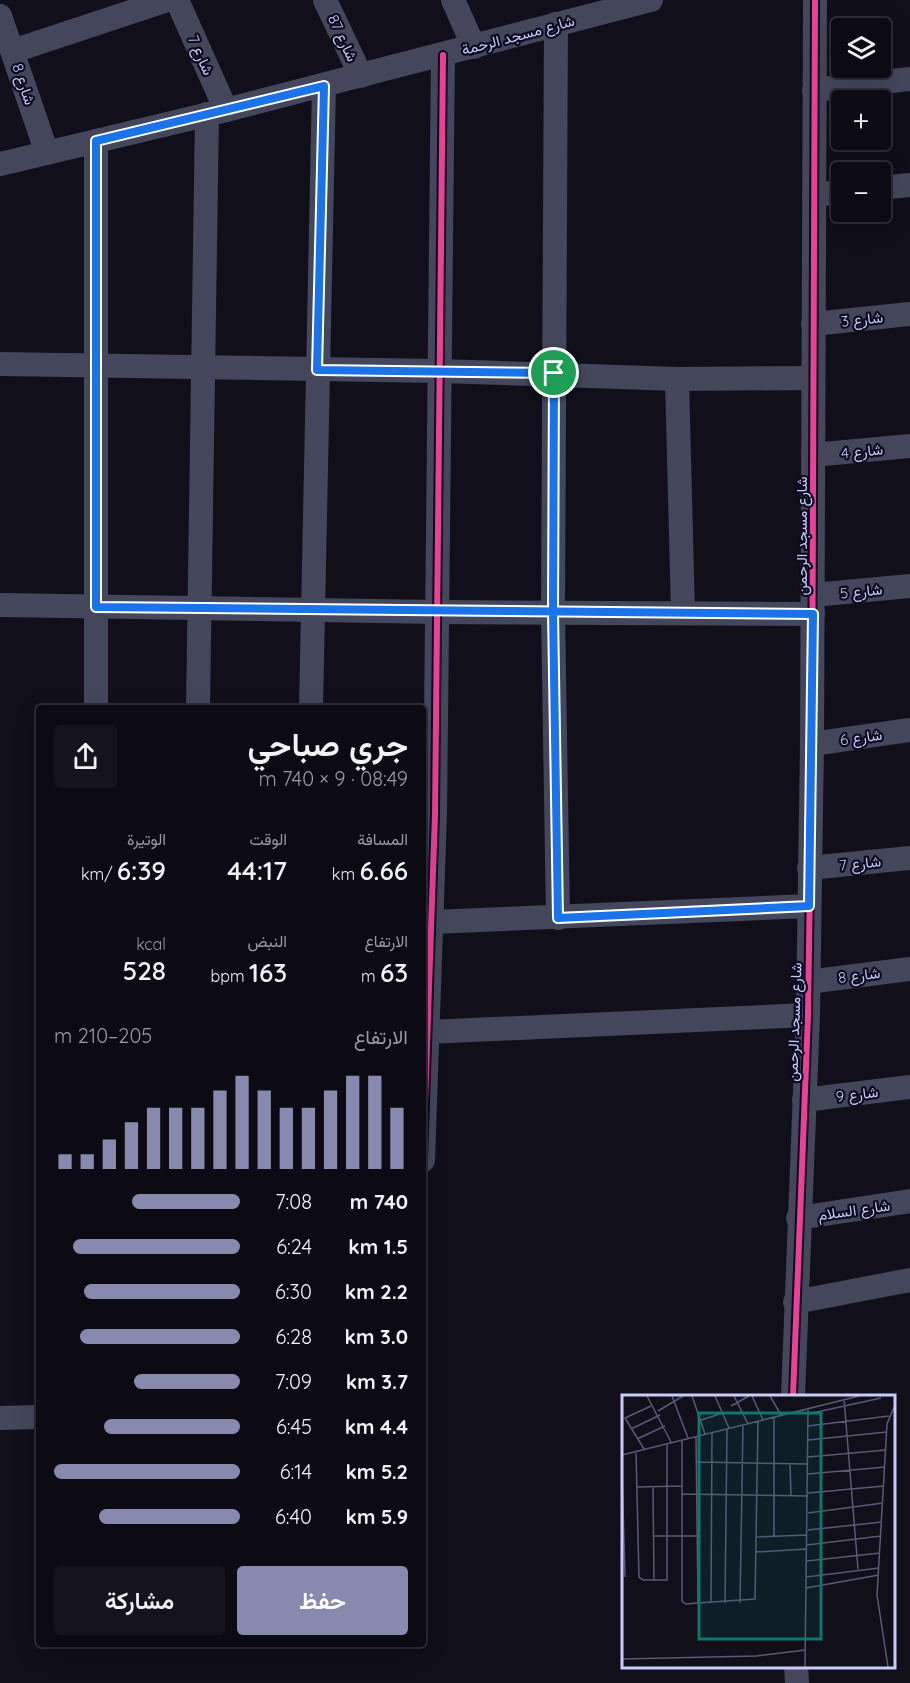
<!DOCTYPE html>
<html lang="ar">
<meta charset="utf-8">
<style>
body{margin:0;font-family:Quicksand,Vazirmatn,sans-serif;background:#15141d;color:#f1f3f6;direction:rtl;height:100vh;display:flex;flex-direction:column;font-size:22px;white-space:nowrap}
*{box-sizing:border-box;margin:0}
p{font-size:20px;color:#9a9ba0}
.icon{flex:none;width:33px;height:33px;fill:none;stroke:currentColor;stroke-width:2;stroke-linecap:round;stroke-linejoin:round}
.map{position:relative;flex:1;overflow:hidden;direction:ltr}
.details{position:absolute;left:36px;top:705px;width:390px;height:942px;display:flex;flex-direction:column;background:#0c0b14;border-radius:6px;box-shadow:0 6px 24px #0002,0 0 0 2px #2c2b34;direction:rtl}
.details>*{flex:none}
.tools{position:absolute;left:831px;top:18px;display:grid;gap:12px}
.tools a{display:grid;place-items:center;width:60px;height:60px;border-radius:6px;background:#0c0b14;box-shadow:0 6px 24px #0002,0 0 0 2px #2c2b34;font-size:30px}
.pin{position:absolute;display:grid;place-items:center;width:51px;height:51px;color:#fff;margin:-26px;border:3px solid #fff;border-radius:50%;box-shadow:0 2px 6px #0007}
.round{display:grid;place-items:center;flex:none;width:63px;height:63px;border-radius:6px;background:#15141d}
.summary{display:flex;align-items:center;justify-content:space-between;height:102px;padding:0 18px}
h1{font-size:33px;font-weight:600;line-height:45px}
.figures{display:grid;grid-template-columns:repeat(3,1fr);gap:9px;height:102px;padding:6px 18px}
.figures div{display:grid;align-content:center}
.figures b{font-size:26px;font-weight:600}
.figures small{font-size:16px;font-weight:400}
.figures p{font-size:16px}
.chart{height:168px;padding:12px 18px}
.chart p{display:flex;justify-content:space-between}
.chart svg{width:100%;height:108px;margin-top:6px;stroke:#8889af;stroke-width:6}
.cta{display:flex;gap:12px;margin-top:auto;padding:12px 18px}
.cta a{flex:1;height:69px;border-radius:6px;background:#8889af;color:#fff;font-size:24px;font-weight:600;line-height:69px;text-align:center}
.cta a+a{background:#15141d;color:#f1f3f6}
ul{padding:0 18px;list-style:none;font-size:20px}
li{display:grid;grid-template-columns:96px 72px 1fr;align-items:center;height:45px}
li i{height:15px;border-radius:8px;background:#8889af}
.map>svg:first-child{display:block}
.lines{fill:none;stroke-linecap:round;stroke-linejoin:round}
.minor{stroke:#44465b;stroke-width:24}
.cycleway-casing{stroke:#0c0b1e;stroke-width:10}
.cycleway{stroke:#ea4096;stroke-width:6}
.route-casing{stroke:#fff;stroke-width:12}
.route{stroke:#1a73e8;stroke-width:8}
.labels{text-anchor:middle;dominant-baseline:central;stroke-width:4.5;stroke-linejoin:round;paint-order:stroke}
.street-label{font-size:15px;fill:#c9cbff;stroke:#0c0b1e}
.inset-road{fill:none;stroke:#5a5a76;stroke-width:1.5}
.view{fill:#0f766e;fill-opacity:0.15;stroke:#0f766e;stroke-width:3}
.inset-edge{fill:none;stroke:#c9cbff;stroke-width:3}
</style>
<div class="map">
<svg width="910" height="1683" viewBox="0 0 910 1683">
<rect width="100%" height="100%" fill="#100f1a"/>
<g class="lines">
<g class="minor">
<polyline points="177,0 226,110"/>
<polyline points="325,0 361,76"/>
<polyline points="453,0 474,47"/>
<polyline points="0,16 47,153"/>
<polyline points="556,24 553,612 558,918"/>
<polyline points="13,51 167,0"/>
<polyline points="814,90 910,79"/>
<polyline points="0,164 226,110 651,0"/>
<polyline points="880,188 910,185"/>
<polyline points="814,195 842,192"/>
<polyline points="813,324 910,314"/>
<polyline points="0,364 440,371 677,379 813,378"/>
<polyline points="677,379 683,613"/>
<polyline points="813,455 910,446"/>
<polyline points="813,595 910,586"/>
<polyline points="0,605 437,612 813,614"/>
<polyline points="96,708 96,141"/>
<polyline points="198,708 207,114"/>
<polyline points="311,708 324,85"/>
<polyline points="812,744 910,730"/>
<polyline points="809,868 910,858"/>
<polyline points="432,922 809,906"/>
<polyline points="808,982 910,969"/>
<polyline points="428,1032 808,1015"/>
<polyline points="804,1100 910,1087"/>
<polyline points="423,1160 435,814 443,55"/>
<polyline points="798,1218 910,1201"/>
<polyline points="795,1302 910,1280"/>
<polyline points="793,1396 808,1015 812,744 815,0"/>
<polyline points="0,1418 39,1417"/>
<polyline points="796,1666 797,1683"/>
</g>
<defs>
<g id="cycleway">
<polyline points="423,1160 435,814 443,55"/>
<polyline points="793,1396 808,1015 812,744 815,0"/>
</g>
</defs>
<use href="#cycleway" class="cycleway-casing"/>
<use href="#cycleway" class="cycleway"/>
</g>
<g class="lines">
<defs>
<path id="route" d="M554 373 317 370 324 86 96 141V607C335 609 574 612 813 614L809 906 558 918 553 612 554 373"/>
</defs>
<use href="#route" class="route-casing"/>
<use href="#route" class="route"/>
</g>
<g class="labels">
<g class="street-label">
<text transform="translate(518 35) rotate(-15)">شارع مسجد الرحمة</text>
<text transform="translate(343 38) rotate(65)">شارع 87</text>
<text transform="translate(201 55) rotate(66)">شارع 7</text>
<text transform="translate(24 84) rotate(71)">شارع 8</text>
<text transform="translate(862 319) rotate(-6)">شارع 3</text>
<text transform="translate(862 451) rotate(-6)">شارع 4</text>
<text transform="translate(801 536) rotate(-90)">شارع مسجد الرحمن</text>
<text transform="translate(861 591) rotate(-6)">شارع 5</text>
<text transform="translate(861 737) rotate(-8)">شارع 6</text>
<text transform="translate(860 863) rotate(-6)">شارع 7</text>
<text transform="translate(859 975) rotate(-7)">شارع 8</text>
<text transform="translate(794 1022) rotate(-88)">شارع مسجد الرحمن</text>
<text transform="translate(857 1094) rotate(-7)">شارع 9</text>
<text transform="translate(854 1210) rotate(-8)">شارع السلام</text>
</g>
</g>
<g transform="translate(622 1395)">
<rect width="273" height="273" fill="#100f1a"/>
<path class="inset-road" d="M25 1 49 47M50 1 66 43M70 1 83 39M93 1 107 33M112 1 126 29M130 1 141 25M148 1 159 20M222 4 236 174M109 11 127 1M36 16 61 1M186 19 259 3M152 22V141M79 25 101 18M186 31 267 21M9 34 38 20M15 44 43 31M60 45V206L64 209 76 208 74 41M186 45 265 37M22 54 3 23 29 11M14 56 17 182 21 185H45V48M0 60 237 1M186 62 264 55M75 67 186 69M168 69 169 101M0 73 3 182M186 79 263 72M15 92 60 91M31 92 32 185M186 98 262 91M60 99 186 101M186 118 261 108M186 135 260 127M31 141H75M135 142 185 140M185 150 259 141M134 157 185 154M185 166 258 158M184 182 257 173M184 193 257 180M76 208 133 204 136 26M89 208 90 37M103 208 105 34M118 208 121 30M0 264 134 261 184 255M183 272 186 13M266 272 255 200 265 29 273 10"/>
<path class="view" d="M77 18H199V244H77Z"/>
<rect width="273" height="273" class="inset-edge"/>
</g>
</svg>
<div class="tools">
<a><svg class="icon" aria-label="layers" viewBox="0 0 24 24"><path d="M12 4l9 5-9 5-9-5zM3 14l9 5 9-5"/></svg></a>
<a>+</a>
<a>−</a>
</div>
<div class="pin" style="left:554px;top:373px;background:#1e9e55"><svg class="icon" aria-label="arrive" viewBox="0 0 24 24"><path d="M6 21V4h12l-3 4 3 4H6"/></svg></div>
<section class="details">
<div class="summary"><div><h1>جري صباحي</h1><p>08:49 · 9 × 740 m</p></div><a class="round"><svg class="icon" aria-label="share" viewBox="0 0 24 24"><path d="M12 15V3M7 8l5-5 5 5M5 13v7h14v-7"/></svg></a></div>
<div class="figures">
<div><p>المسافة</p><b>6.66<small> km</small></b></div>
<div><p>الوقت</p><b>44:17</b></div>
<div><p>الوتيرة</p><b>6:39<small> /km</small></b></div>
</div>
<div class="figures">
<div><p>الارتفاع</p><b>63<small> m</small></b></div>
<div><p>النبض</p><b>163<small> bpm</small></b></div>
<div><p>kcal</p><b>528</b></div>
</div>
<div class="chart"><p><span>الارتفاع</span>205–210 m</p>
<svg viewBox="0 0 160 44" preserveAspectRatio="none"><path d="M5 44V38M15 44V38M25 44V32M35 44V25M45 44V19M55 44V19M65 44V19M75 44V12M85 44V6M95 44V12M105 44V19M115 44V19M125 44V12M135 44V6M145 44V6M155 44V19"/></svg>
</div>
<ul>
<li><b>740 m</b>7:08<i style="width:58%"></i></li>
<li><b>1.5 km</b>6:24<i style="width:90%"></i></li>
<li><b>2.2 km</b>6:30<i style="width:84%"></i></li>
<li><b>3.0 km</b>6:28<i style="width:86%"></i></li>
<li><b>3.7 km</b>7:09<i style="width:57%"></i></li>
<li><b>4.4 km</b>6:45<i style="width:73%"></i></li>
<li><b>5.2 km</b>6:14<i style="width:100%"></i></li>
<li><b>5.9 km</b>6:40<i style="width:76%"></i></li>
</ul>
<div class="cta"><a>حفظ</a><a>مشاركة</a></div>
</section>
</div>
